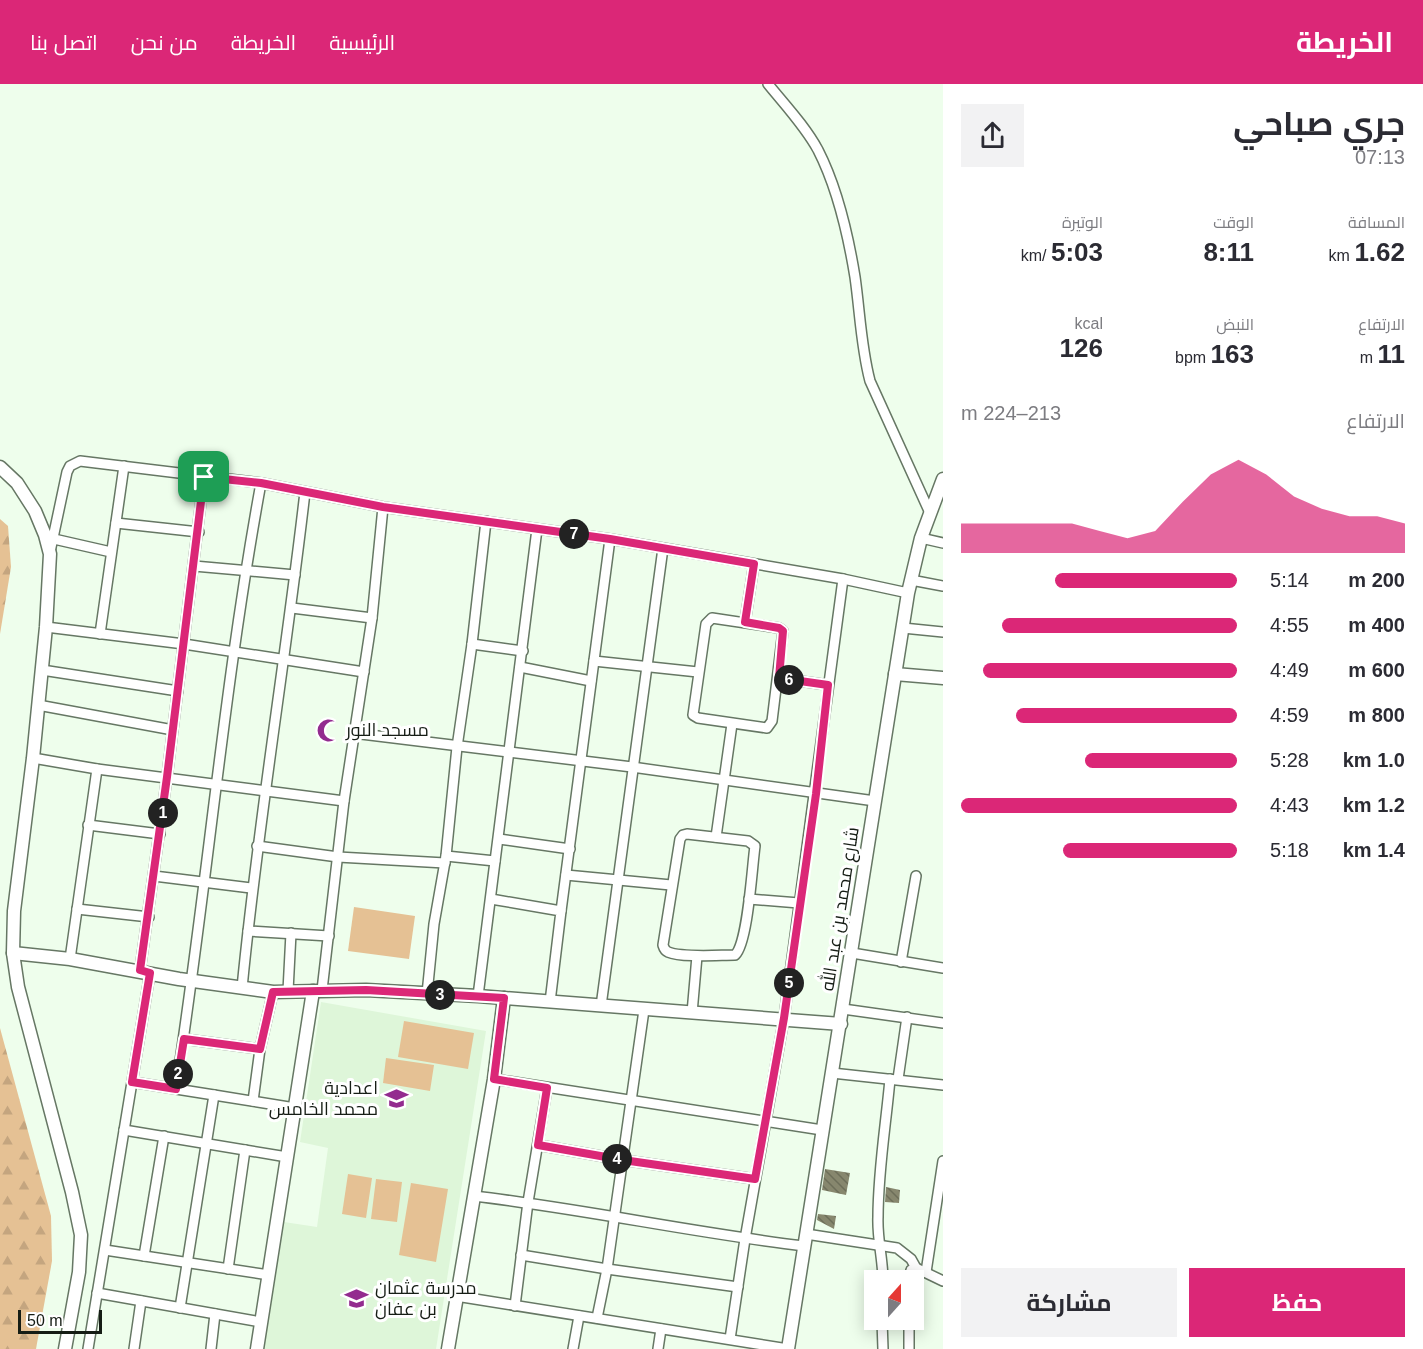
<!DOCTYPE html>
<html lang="ar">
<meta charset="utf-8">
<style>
body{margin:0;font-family:Arial,Cairo,sans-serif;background:#f2f2f3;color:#2b2b33;direction:rtl;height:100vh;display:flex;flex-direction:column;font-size:22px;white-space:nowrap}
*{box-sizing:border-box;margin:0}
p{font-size:20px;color:#7c7c81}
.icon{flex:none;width:33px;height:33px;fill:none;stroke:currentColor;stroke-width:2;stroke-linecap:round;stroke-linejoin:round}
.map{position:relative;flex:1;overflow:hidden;direction:ltr}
.panel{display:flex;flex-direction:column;background:#fff;width:480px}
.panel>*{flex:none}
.needle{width:39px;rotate:21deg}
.tools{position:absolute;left:864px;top:1186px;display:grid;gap:12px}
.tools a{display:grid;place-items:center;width:60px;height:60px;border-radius:0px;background:#fff;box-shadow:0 3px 15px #0003;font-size:30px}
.scale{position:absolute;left:18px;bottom:15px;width:84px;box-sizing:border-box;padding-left:6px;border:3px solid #161d15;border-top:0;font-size:16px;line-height:21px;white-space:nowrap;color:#161d15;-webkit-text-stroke:4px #fff;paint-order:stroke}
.pin{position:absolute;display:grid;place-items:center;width:51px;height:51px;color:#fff;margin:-26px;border-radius:12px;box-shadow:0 3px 9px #0006}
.km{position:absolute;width:30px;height:30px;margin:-15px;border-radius:50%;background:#222;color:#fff;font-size:16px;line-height:30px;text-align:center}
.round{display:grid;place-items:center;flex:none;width:63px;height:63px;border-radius:0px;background:#f2f2f3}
.head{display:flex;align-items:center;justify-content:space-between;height:102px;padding:0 18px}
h1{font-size:33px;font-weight:700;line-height:45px}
.stats{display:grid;grid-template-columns:repeat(3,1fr);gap:9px;height:102px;padding:6px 18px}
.stats div{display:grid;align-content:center}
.stats b{font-size:26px;font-weight:700}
.stats small{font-size:16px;font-weight:400}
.stats p{font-size:16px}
.chart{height:168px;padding:12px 18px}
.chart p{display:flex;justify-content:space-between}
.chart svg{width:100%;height:108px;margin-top:6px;fill:#db2777;opacity:.7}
.action{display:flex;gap:12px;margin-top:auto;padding:12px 18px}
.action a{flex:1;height:69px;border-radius:0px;background:#db2777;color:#fff;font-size:24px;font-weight:700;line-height:69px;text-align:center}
.action a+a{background:#f2f2f3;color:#2b2b33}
ul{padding:0 18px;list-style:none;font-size:20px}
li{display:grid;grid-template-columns:96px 72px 1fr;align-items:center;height:45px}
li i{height:15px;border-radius:8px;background:#db2777}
header{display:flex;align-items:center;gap:36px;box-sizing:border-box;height:84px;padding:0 30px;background:#db2777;color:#fff}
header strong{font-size:28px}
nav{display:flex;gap:33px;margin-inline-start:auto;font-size:21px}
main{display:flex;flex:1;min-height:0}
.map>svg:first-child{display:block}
.built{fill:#def6d9}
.green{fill:#e5c194}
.forest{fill:url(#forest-firs)}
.building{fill:url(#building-back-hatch)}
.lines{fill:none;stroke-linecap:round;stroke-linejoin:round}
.street-casing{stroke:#667764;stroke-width:12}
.secondary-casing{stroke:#667764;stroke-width:15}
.street{stroke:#fff;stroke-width:9}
.secondary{stroke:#fff;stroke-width:12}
.route-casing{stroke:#fff;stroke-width:12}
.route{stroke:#db2777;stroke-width:8}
.labels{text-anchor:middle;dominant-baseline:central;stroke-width:6;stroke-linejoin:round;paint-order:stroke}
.poi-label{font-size:18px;fill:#161d15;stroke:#fff;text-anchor:start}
.street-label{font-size:18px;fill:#161d15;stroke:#fff}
</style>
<header>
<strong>الخريطة</strong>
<nav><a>الرئيسية</a><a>الخريطة</a><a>من نحن</a><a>اتصل بنا</a></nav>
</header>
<main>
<section class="panel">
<div class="head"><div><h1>جري صباحي</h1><p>07:13</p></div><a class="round"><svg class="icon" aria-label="share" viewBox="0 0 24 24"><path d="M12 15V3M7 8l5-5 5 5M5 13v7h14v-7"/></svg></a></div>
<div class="stats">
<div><p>المسافة</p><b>1.62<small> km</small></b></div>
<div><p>الوقت</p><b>8:11</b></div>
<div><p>الوتيرة</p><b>5:03<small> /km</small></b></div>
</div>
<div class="stats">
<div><p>الارتفاع</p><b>11<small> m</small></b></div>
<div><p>النبض</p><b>163<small> bpm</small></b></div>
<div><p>kcal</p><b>126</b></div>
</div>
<div class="chart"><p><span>الارتفاع</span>213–224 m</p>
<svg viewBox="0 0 160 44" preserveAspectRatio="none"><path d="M0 44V32L10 32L20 32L30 32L40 32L50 35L60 38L70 35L80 23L90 12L100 6L110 12L120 21L130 26L140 29L150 29L160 32V44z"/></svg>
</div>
<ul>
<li><b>200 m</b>5:14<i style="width:66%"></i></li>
<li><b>400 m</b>4:55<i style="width:85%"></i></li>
<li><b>600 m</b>4:49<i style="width:92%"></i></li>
<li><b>800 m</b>4:59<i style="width:80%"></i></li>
<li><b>1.0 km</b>5:28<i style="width:55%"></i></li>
<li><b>1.2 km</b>4:43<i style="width:100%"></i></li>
<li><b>1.4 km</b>5:18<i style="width:63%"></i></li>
</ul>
<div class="action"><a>حفظ</a><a>مشاركة</a></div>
</section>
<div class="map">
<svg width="943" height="1265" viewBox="0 0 943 1265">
<defs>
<pattern id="forest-firs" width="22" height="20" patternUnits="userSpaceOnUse" patternTransform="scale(1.5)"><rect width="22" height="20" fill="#e5c194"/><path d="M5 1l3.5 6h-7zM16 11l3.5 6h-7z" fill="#c4a57f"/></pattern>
<pattern id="building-back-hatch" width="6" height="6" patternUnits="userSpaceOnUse" patternTransform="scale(1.5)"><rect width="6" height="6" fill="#87876e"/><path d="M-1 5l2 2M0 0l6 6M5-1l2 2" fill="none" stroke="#6d6e59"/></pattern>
</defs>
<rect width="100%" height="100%" fill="#eefeec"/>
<polygon class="built" points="321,918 486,947 436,1265 264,1265 284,1138 317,1143 328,1064 300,1058"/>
<g class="green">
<polygon points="354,823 415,832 409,875 348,867"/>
<polygon points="404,937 474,949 468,985 398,973"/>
<polygon points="386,974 434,981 430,1007 383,999"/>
<polygon points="348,1090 372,1094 366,1134 342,1130"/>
<polygon points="376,1095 402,1098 397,1138 371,1135"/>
<polygon points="411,1099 448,1105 436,1178 399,1171"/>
</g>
<g class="forest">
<polygon points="0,435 8,442 11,483 0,550"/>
<polygon points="0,944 51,1132 52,1177 36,1265 0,1265"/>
</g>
<g class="building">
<polygon points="825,1085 850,1089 846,1111 822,1106"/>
<polygon points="886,1103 900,1106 899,1119 885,1118"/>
<polygon points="818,1130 836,1132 834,1145 817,1136"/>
</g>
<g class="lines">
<defs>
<g id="street">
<path d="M768 0C785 21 805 42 818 66 838 105 848 150 855 193 860 228 861 263 870 297L930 429"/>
<polyline points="116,439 199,448"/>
<polyline points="921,454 943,459"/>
<polyline points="54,455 111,468"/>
<polyline points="50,468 67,388 70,382 80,377 261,399 383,423 610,455 843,495 908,509"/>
<polyline points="194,482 295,491"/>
<polyline points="911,496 943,502"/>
<polyline points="292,524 372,534"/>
<polygon points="712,534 779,544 783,547 772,637 767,644 698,634 693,631 706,540"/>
<polyline points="745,538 754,480"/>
<polyline points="46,543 184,560 364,588"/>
<polyline points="903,544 943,548"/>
<polyline points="100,550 124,382"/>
<polyline points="472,560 523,567"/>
<polyline points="594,577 698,588"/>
<polyline points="520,583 591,597"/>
<polyline points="42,586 178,607"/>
<polyline points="779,594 828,601"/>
<polyline points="38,621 173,646"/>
<polyline points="353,649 632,683 875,717"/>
<polyline points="33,674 97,685 344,717"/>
<polyline points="88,741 160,750"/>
<path d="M687 750 748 757 755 762C752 783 748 859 735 871 719 871 682 874 668 868 664 866 664 864 663 861L680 755 683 751Z"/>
<polyline points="716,753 732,640"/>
<polyline points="499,755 570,765"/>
<polyline points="257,762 338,773 445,779"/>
<polyline points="446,772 495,777"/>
<polyline points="566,791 671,801"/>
<polyline points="154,792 251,804"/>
<polyline points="491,815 561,827 550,918"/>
<polyline points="749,815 799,819"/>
<polyline points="77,825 149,833"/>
<polyline points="561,827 610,455"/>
<polyline points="248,847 329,852"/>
<polyline points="852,869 943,884"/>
<polyline points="70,875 97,685"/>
<polyline points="901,878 916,792"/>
<polyline points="140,886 167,693 204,393"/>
<path d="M242 904C258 738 286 574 305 408"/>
<polyline points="322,906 344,717 372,534 383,423"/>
<polyline points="288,907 291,849"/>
<polyline points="427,910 434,840 446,772 457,663 472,560 486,437"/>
<polyline points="478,912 537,445"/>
<polyline points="601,922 663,464"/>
<polyline points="843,925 943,939"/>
<polyline points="692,929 697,872"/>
<polyline points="184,955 260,965 273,908"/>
<polyline points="832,989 943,1001"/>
<polyline points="494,995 822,1046"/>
<polyline points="898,995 907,933"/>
<polyline points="132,998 214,1011"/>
<path d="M176 1004C207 803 224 600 261 399"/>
<polyline points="253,1017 260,965"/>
<polyline points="124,1046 287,1073"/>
<polyline points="538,1061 623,1076 755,1095"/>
<path d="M474 1112C585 1125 694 1149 804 1162"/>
<polyline points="806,1150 897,1164 911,1175 916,1184"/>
<polyline points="105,1166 269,1191"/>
<polyline points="521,1171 607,1185 738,1203"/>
<polyline points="144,1172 164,1052"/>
<polyline points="228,1185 245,1066"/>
<polyline points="926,1188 943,1077"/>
<path d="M883 1197C883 1175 877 1155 878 1133 878 1087 886 1040 890 995"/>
<polyline points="909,1197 911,1186 916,1184 943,1197"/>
<polyline points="97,1209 261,1238"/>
<polyline points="456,1212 788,1265"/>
<polyline points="515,1222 528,1118 547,1004"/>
<polyline points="180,1224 214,1011 295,1024"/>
<polyline points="597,1234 607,1185 644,926"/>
<polyline points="882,1236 883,1265"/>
<polyline points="909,1236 909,1265"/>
<polyline points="730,1255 745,1155 784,934 843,495"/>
<polyline points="88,1265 150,889"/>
<polyline points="134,1265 141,1217"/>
<polyline points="211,1265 215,1230"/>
<polyline points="573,1265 579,1232"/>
<polyline points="658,1265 661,1245"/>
</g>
<g id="secondary">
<polyline points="0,383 17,399 35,427 45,451 50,470 46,543 33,674 14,827 13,869 18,903 72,1108 81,1151 79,1188 65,1265"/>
<polyline points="895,590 943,594"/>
<polyline points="13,869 70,875 179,895 273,908 366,906 478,912 841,940"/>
<polyline points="257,1265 313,907"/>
<polyline points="448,1265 494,995 504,914"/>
<polyline points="788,1265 908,509 921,454 943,395"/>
</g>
</defs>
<use href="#street" class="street-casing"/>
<use href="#secondary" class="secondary-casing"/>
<use href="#street" class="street"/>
<use href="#secondary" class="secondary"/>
</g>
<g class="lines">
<defs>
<polygon id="route" points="204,393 261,399 383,423 610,455 754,480 745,538 779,544 783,547 779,594 828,601 816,710 784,934 755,1095 623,1076 538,1061 547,1004 494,995 504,914 366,906 273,908 260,965 184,955 176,1005 132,998 150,889 140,886 167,693"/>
</defs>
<use href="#route" class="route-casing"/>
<use href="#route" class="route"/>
</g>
<defs>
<symbol id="mosque-bare" viewBox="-9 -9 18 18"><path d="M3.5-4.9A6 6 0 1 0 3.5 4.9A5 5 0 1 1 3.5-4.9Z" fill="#932b8f" stroke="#fff" stroke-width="2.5" paint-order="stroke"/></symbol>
<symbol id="school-bare" viewBox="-9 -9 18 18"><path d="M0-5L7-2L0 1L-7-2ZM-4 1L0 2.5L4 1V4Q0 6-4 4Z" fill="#932b8f" stroke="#fff" stroke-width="2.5" paint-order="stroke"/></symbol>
</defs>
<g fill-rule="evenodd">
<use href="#mosque-bare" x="312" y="630" width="33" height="33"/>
<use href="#school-bare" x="380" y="998" width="33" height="33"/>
<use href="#school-bare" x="340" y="1198" width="33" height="33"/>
</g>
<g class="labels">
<g class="poi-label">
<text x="346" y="646">مسجد النور</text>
<text x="378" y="1004" text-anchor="end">اعدادية<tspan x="378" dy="21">محمد الخامس</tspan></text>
<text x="375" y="1204">مدرسة عثمان<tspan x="375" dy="21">بن عفان</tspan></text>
</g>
<g class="street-label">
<text transform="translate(840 825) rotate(-81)">شارع محمد بن عبد الله</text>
</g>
</g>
</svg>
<div class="tools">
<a><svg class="needle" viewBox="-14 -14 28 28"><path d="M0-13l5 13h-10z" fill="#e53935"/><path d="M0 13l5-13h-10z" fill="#7c7c81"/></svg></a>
</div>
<div class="scale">50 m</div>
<div class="pin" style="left:204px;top:393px;background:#1e9e55"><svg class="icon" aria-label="arrive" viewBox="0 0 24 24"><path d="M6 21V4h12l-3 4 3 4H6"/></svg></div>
<b class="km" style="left:163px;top:729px">1</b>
<b class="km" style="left:178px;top:990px">2</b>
<b class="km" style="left:440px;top:911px">3</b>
<b class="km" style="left:617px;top:1075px">4</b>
<b class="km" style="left:789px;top:899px">5</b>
<b class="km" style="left:789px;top:596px">6</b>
<b class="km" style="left:574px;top:450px">7</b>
</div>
</main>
